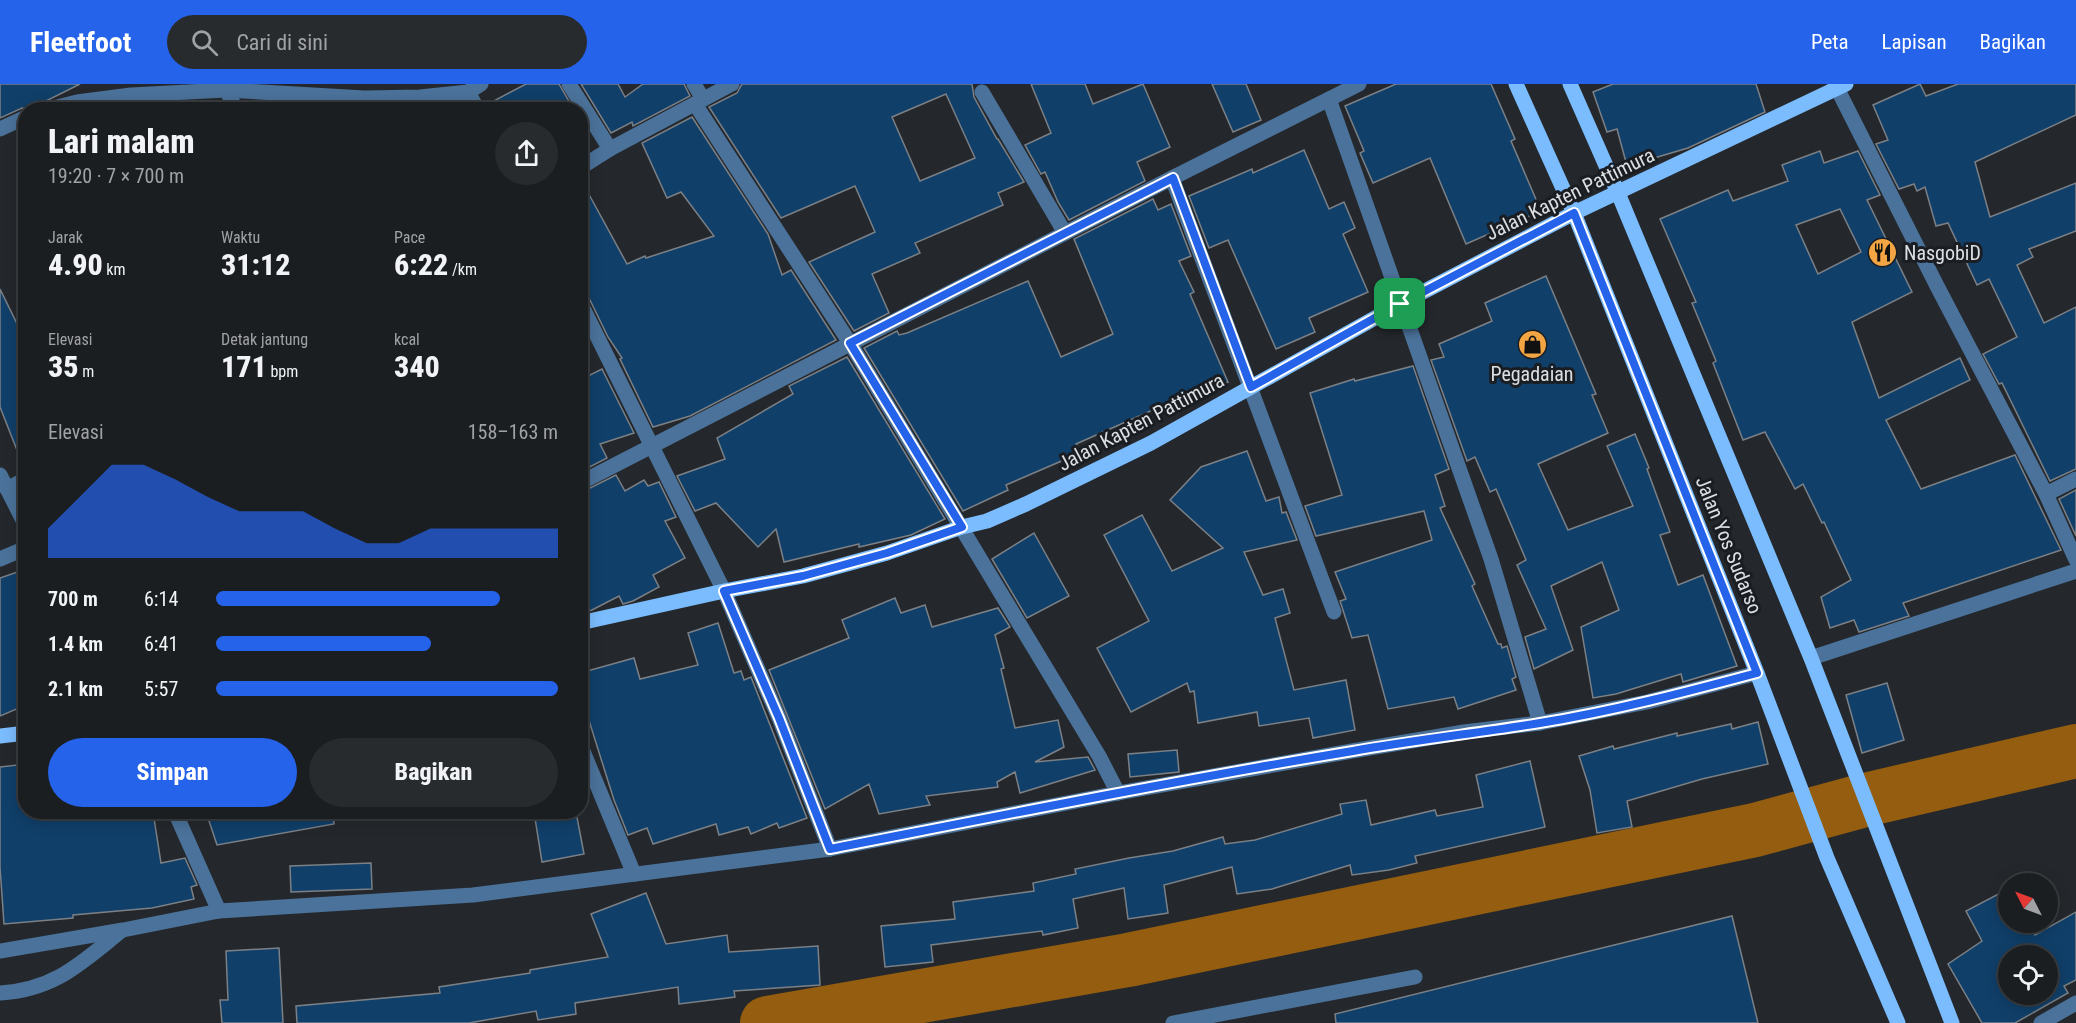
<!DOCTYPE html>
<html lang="id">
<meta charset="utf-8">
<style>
body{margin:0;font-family:"Roboto Condensed",sans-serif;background:#282b2e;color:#f1f3f6;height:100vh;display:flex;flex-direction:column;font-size:22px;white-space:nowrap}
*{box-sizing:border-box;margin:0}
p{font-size:20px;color:#a0a2a5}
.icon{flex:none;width:33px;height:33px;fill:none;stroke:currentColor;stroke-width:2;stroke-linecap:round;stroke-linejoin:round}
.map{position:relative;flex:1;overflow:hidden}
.drawer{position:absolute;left:18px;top:18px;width:570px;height:717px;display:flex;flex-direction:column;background:#1b1e21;border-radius:24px;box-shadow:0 3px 15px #0003,0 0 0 2px #393c3f}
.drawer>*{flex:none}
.needle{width:39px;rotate:312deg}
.fabs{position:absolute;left:1998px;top:789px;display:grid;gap:12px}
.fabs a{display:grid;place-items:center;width:60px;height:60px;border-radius:50%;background:#1b1e21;box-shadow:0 3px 15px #0003,0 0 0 2px #393c3f;font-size:30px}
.pin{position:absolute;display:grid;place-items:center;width:51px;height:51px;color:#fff;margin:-26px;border-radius:12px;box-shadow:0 3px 9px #0006}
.round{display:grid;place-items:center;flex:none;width:63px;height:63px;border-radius:32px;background:#282b2e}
.summary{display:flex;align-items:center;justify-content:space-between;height:102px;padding:0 30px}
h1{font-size:33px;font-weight:800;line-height:45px}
.metrics{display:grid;grid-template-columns:repeat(3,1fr);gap:9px;height:102px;padding:6px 30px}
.metrics div{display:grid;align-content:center}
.metrics b{font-size:30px;font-weight:800}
.metrics small{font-size:16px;font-weight:400}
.metrics p{font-size:16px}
.chart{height:168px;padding:12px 30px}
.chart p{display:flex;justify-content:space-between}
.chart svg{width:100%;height:108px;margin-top:6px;fill:#2563eb;opacity:.7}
.primary-button{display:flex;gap:12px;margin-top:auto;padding:12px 30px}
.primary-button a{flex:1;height:69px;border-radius:36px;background:#2563eb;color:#fff;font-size:24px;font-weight:800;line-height:69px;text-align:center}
.primary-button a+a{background:#282b2e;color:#f1f3f6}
ul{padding:0 30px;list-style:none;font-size:20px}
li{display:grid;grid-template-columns:96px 72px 1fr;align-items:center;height:45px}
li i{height:15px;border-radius:8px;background:#2563eb}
header{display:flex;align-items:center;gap:36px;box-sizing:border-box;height:84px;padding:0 30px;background:#2563eb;color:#fff}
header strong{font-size:28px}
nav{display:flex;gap:33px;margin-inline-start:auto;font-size:21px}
.search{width:420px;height:54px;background:#282b2e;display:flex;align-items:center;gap:15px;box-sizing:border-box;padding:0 21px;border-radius:33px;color:#a0a2a5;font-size:22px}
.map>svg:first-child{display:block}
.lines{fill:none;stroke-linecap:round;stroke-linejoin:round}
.river{stroke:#945d0f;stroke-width:54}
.building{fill:#103f69;stroke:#7b8086;stroke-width:1.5;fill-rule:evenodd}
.minor{stroke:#4b729a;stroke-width:15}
.major{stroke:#7bbcfe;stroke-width:15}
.route-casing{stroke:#fff;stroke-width:12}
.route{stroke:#2563eb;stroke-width:8}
.labels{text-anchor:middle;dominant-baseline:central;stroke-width:6;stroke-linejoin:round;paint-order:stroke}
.street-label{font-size:20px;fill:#dde0e3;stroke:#1a1e23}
.poi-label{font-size:20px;fill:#dde0e3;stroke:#1a1e23;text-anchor:start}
</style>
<header>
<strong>Fleetfoot</strong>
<div class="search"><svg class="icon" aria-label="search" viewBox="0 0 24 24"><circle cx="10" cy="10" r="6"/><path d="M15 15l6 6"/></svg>Cari di sini</div>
<nav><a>Peta</a><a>Lapisan</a><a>Bagikan</a></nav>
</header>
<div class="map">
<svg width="2076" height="939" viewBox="0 0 2076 939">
<rect width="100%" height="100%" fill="#24282c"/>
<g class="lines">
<polyline class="river" points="767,939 1128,876 1755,746 1865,716 2076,667"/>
</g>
<g class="building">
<polygon points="0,0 80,0 30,25 22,24 0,34"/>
<polygon points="526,0 559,0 574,26 488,26 486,21"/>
<polygon points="581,0 618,0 625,13 643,0 684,0 690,12 633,42 632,38 611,49"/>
<path d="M742 0H972L974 13 997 55H998L1024 98 998 109 1003 121 915 159 920 169 872 190 889 229 854 247 809 178 875 148 855 102 781 134 709 23 737 9ZM946 10 975 74 920 97 892 33Z"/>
<polygon points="1031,0 1085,0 1093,20 1143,0 1170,63 1137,78 1145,97 1069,136 1058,118 1045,88 1041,90 1025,61 1051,49"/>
<polygon points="1212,0 1246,0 1261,36 1233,48"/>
<polygon points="1396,0 1491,0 1515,55 1511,57 1541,127 1466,160 1430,74 1373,99 1360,69 1364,67 1345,22"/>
<polygon points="1613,0 1756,0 1765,28 1688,64 1627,82 1617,45 1607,48 1593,8"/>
<polygon points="1920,0 1926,12 1958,0 2076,0 2076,31 1975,78 1990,133 2076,99 2076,147 2029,165 2033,173 2017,181 2044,239 2076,223 2076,385 2050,397 2002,299 1999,300 1983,270 2017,253 1989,195 1977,201 1948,139 1936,142 1925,103 1917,107 1914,100 1899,105 1876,60 1888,56 1873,21"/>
<polygon points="692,33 768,150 782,191 791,186 836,256 690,332 653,343 620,275 622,274 608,253 589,214 580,208 580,94 627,180 645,172 646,174 714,152 681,108 667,114 642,59"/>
<polygon points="1304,66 1329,125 1344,118 1355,144 1343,150 1368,208 1309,234 1315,248 1276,265 1228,156 1209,164 1189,112 1252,85 1253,89"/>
<path d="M1820 67 1824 79 1858 67 1880 111 1867 116 1912 208 1852 238 1879 314 1960 274 1970 296 1886 336 1921 405 2015 371 2061 466 1903 519 1909 532 1859 548 1854 536 1830 544 1821 513 1851 496 1824 438 1822 439 1803 400 1795 405 1765 348 1743 356 1713 279 1716 277 1692 219 1696 218 1660 135 1728 106 1733 117 1788 97 1782 81ZM1840 125 1861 168 1818 190 1796 141Z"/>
<polygon points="1153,115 1158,126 1171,120 1191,172 1179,177 1194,208 1190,210 1228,298 1166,326 1164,321 1076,360 1080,369 1006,401 1008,406 963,427 864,264 897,247 899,251 907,249 1028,197 1061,273 1113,250 1074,155"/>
<polygon points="1546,192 1596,310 1592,311 1608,349 1538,380 1568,446 1633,422 1607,362 1635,350 1649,384 1647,385 1670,448 1660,451 1678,501 1703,491 1737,582 1683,598 1681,590 1616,610 1593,614 1581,543 1619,526 1602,478 1551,502 1573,566 1534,585 1525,553 1546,545 1517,481 1526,476 1496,405 1490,408 1475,373 1467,377 1431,276 1444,273 1439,260 1492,237 1485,219"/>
<polygon points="0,205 26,258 26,384 24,384 0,323"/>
<polygon points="847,273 945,435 911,451 859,463 859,460 784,478 776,445 758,463 716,419 695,427 677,392 725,375 717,354 793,310 789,302"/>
<polygon points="1413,282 1449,385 1435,391 1445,422 1440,424 1475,500 1472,502 1498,560 1501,560 1502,564 1507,562 1516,593 1512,595 1516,606 1458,625 1454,613 1388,625 1368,551 1352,554 1340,517 1346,515 1335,488 1432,456 1424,427 1316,452 1305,422 1342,411 1310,309 1354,295 1355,297"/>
<polygon points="602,285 634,349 600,360 607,374 580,388 580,296"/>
<polygon points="1247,367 1266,417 1279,413 1282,429 1286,428 1297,456 1244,468 1263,511 1283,505 1290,529 1275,534 1294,606 1346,596 1355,646 1313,654 1309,634 1259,642 1257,628 1198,639 1194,607 1190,608 1187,599 1131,628 1097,564 1149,537 1104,451 1142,431 1172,487 1223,464 1170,416 1201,383"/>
<polygon points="616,391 625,407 644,396 648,402 659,398 676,433 665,437 685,474 653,491 659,503 633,517 623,520 619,512 592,526 580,529 580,409"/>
<polygon points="2076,406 2076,452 2059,415"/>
<polygon points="1034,449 1069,512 1027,534 992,475"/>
<polygon points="26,485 26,621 0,632 0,494"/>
<polygon points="895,514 901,529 925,521 932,543 998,524 1010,543 995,551 1004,584 1001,585 1015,644 1058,636 1064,663 1035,678 1088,673 1095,686 1020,709 1015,688 997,698 998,703 926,712 930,721 879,730 869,700 825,725 769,586 849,554 842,536"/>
<polygon points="718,539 734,589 741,587 744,596 751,593 807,734 779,744 777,739 751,750 748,743 719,751 716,740 653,760 647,744 628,751 614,716 580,608 580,589 634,574 640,595 698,581 688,549"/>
<polygon points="1887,599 1904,656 1862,669 1846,611"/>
<polygon points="1758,638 1768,680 1702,695 1627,717 1632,743 1597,749 1590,706 1579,672 1613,662 1614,665 1677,649 1677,652 1731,640 1732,645"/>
<polygon points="1177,666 1179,688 1130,693 1128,670"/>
<polygon points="1530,677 1545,743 1415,772 1417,779 1389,786 1352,791 1350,781 1272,805 1237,810 1232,783 1164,801 1168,829 1128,835 1124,804 1073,815 1078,844 1043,851 1042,847 931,861 933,878 885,883 881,842 955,835 953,818 1034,807 1033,799 1076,790 1075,785 1129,774 1173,767 1223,753 1225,760 1255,756 1342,730 1340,720 1366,716 1371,741 1435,726 1437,732 1483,723 1476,691"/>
<polygon points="26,680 26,728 153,728 161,779 185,774 197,801 191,803 194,815 152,824 73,831 73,834 4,840 0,783 0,683"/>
<polygon points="206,728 333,728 334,740 217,761"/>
<polygon points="534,728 576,728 584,770 542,778"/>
<polygon points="371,779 372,805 291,808 290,782"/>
<path d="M2008 805V838H2029L2035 851 2076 828V896L2064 902 2068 909 2015 939H1982L1948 880 1982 857 1966 827ZM2008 872H2048V910H2008Z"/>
<polygon points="646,809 666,860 727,851 729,868 818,862 820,901 734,907 735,913 679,920 678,903 575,919 576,930 538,936 536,927 469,939 297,939 296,922 440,909 439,903 530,889 530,886 608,873 591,830"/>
<polygon points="1732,832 1758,939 1336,939 1335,930"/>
<polygon points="279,864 283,939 222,939 220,916 228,916 226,867"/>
</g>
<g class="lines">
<g class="minor">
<polyline points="569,0 610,65"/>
<polyline points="694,0 703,15"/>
<polyline points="1835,0 1937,202 2046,410 2076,476"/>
<polyline points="226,6 237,26"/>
<polyline points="468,8 478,26"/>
<polyline points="982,8 1065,149"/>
<polyline points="1329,15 1491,475 1540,639"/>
<polyline points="695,20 850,259 1099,672 1118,709"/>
<polyline points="46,26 77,18 131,11 226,6 364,14 420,13 468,8 481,0"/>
<polyline points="0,45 26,33"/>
<polyline points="580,84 610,65 732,0"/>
<polyline points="1172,94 1334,528"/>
<polyline points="580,218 724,507 779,634 830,765"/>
<polyline points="0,391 26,442"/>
<polyline points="580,399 1172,94 1359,0"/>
<polyline points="7,405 26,395"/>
<polyline points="2046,410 2076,395"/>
<polyline points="0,475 26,464"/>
<polyline points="1811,574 2076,487"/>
<polyline points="580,660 634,790"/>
<polyline points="175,728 219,827"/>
<polyline points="0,867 123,846 219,827 473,811 830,765 1118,709 1352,667 1464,648 1540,639 1647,618 1757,589"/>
<path d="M0 909C54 906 80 880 120 848"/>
<polyline points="1173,939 1415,893"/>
<polyline points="2041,939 2076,919"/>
</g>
<g class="major">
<polyline points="1516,0 1574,129 1757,589 1827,774 1898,939"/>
<polyline points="1570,0 1618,109 1811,574 1952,939"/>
<polyline points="580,539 724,507 803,492 887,469 962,443 987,437 1026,420 1151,359 1400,220 1574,129 1846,0"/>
<polyline points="0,652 26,649"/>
</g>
</g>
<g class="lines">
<defs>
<path id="route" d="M1173 94 1251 303 1400 220 1574 129 1757 589C1686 608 1614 627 1540 639 1478 649 1415 656 1353 667 1178 696 1004 731 830 765L779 634 724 507 803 492 887 469 962 443 850 259Z"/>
</defs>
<use href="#route" class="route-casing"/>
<use href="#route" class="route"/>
</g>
<defs>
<symbol id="restaurant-disc" viewBox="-11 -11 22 22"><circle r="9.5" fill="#f3a443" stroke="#1a1e23"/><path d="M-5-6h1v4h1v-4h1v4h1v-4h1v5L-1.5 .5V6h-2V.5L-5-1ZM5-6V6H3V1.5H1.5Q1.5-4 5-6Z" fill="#111"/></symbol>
<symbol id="shop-disc" viewBox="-11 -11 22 22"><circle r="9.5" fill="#f3a443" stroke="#1a1e23"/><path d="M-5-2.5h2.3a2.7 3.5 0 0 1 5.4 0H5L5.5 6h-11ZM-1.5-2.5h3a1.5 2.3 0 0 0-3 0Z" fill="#111"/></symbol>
</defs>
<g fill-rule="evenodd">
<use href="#restaurant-disc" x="1866" y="152" width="33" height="33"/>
<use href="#shop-disc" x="1516" y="244" width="33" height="33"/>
</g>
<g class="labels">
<g class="street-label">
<text transform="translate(1570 110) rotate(-26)">Jalan Kapten Pattimura</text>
<text transform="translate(1141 338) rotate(-28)">Jalan Kapten Pattimura</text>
<text transform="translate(1729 461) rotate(68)">Jalan Yos Sudarso</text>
</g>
<g class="poi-label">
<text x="1904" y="169">NasgobiD</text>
<text x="1532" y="290" text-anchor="middle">Pegadaian</text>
</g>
</g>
</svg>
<div class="fabs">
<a><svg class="needle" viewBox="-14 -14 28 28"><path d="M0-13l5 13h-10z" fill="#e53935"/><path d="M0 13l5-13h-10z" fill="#a0a2a5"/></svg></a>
<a><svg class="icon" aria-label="locate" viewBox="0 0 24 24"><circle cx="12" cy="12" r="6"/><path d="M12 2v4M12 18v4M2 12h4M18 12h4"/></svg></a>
</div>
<div class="pin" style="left:1400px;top:220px;background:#1e9e55"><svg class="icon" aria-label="arrive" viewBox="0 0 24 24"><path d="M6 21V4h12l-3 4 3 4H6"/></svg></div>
<section class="drawer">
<div class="summary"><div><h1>Lari malam</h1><p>19:20 · 7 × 700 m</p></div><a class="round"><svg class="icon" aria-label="share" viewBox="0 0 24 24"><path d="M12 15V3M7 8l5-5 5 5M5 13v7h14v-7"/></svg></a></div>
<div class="metrics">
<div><p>Jarak</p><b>4.90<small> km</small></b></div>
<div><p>Waktu</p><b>31:12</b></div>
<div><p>Pace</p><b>6:22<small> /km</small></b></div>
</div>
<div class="metrics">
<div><p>Elevasi</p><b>35<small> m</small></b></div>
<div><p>Detak jantung</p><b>171<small> bpm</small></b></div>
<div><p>kcal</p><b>340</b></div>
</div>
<div class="chart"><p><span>Elevasi</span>158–163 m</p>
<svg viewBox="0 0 160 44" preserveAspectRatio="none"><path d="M0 44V32L10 19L20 6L30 6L40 12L50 19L60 25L70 25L80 25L90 32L100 38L110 38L120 32L130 32L140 32L150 32L160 32V44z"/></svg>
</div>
<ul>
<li><b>700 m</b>6:14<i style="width:83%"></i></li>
<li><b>1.4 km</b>6:41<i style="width:63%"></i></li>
<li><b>2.1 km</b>5:57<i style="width:100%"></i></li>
</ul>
<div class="primary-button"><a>Simpan</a><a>Bagikan</a></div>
</section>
</div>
